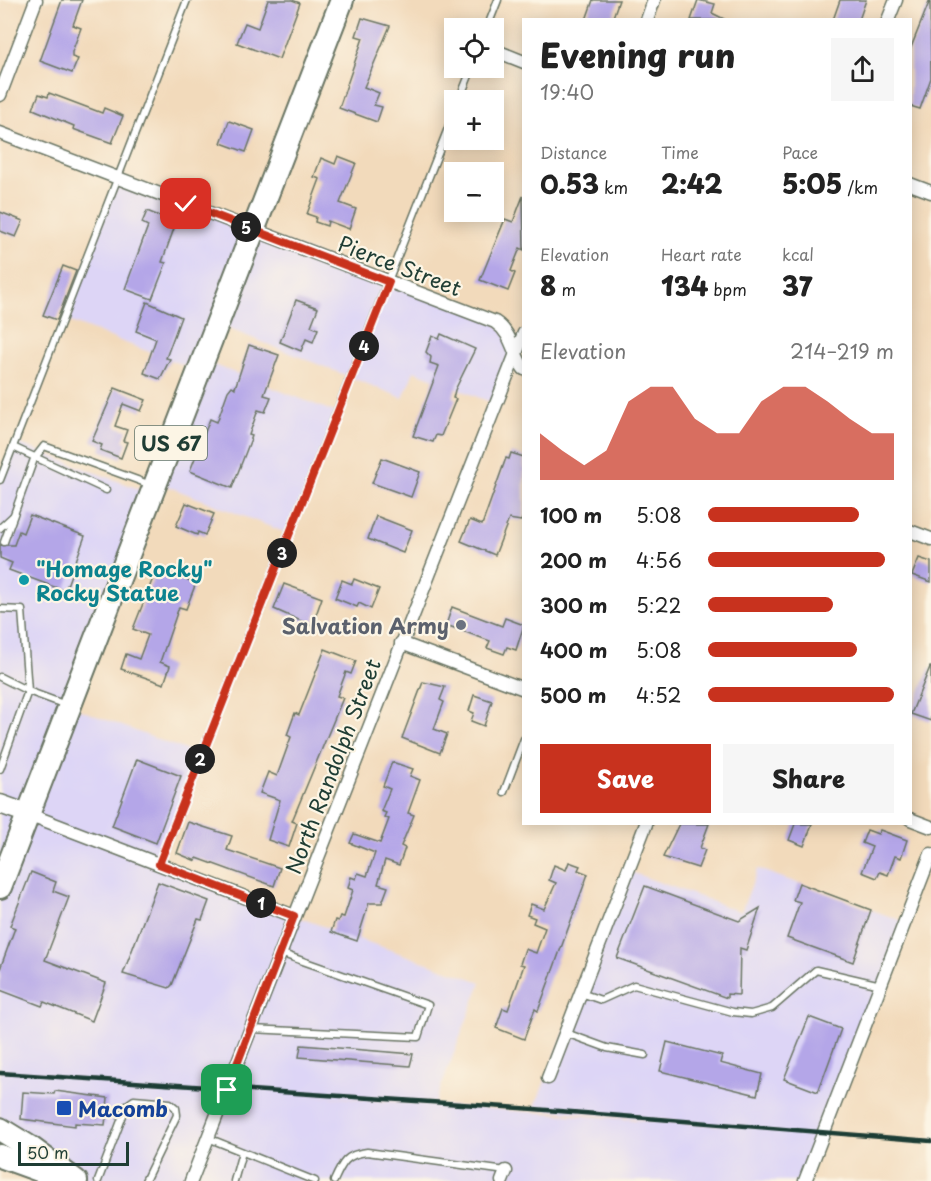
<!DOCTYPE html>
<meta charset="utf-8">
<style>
body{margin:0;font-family:"Playpen Sans",sans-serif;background:#f6f6f6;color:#222;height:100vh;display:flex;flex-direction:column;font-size:22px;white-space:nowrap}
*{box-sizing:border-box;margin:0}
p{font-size:20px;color:#767676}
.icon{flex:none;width:33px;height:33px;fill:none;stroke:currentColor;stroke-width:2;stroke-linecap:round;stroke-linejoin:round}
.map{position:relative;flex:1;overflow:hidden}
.side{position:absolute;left:522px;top:18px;width:390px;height:807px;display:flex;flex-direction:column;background:#fff;border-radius:0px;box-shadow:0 3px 15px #0003}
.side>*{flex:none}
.controls{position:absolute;left:444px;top:18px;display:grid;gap:12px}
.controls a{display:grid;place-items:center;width:60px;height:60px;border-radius:0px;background:#fff;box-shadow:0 3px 15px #0003;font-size:30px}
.scale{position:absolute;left:18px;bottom:15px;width:111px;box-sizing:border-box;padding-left:6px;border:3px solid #1f3d34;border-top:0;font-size:16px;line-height:21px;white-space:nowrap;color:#1f3d34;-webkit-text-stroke:4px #fcf5e5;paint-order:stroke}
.pin{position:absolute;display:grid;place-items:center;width:51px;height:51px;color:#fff;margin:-26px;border-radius:12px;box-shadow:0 3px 9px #0006}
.km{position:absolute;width:30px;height:30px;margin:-15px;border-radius:50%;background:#222;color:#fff;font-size:16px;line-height:30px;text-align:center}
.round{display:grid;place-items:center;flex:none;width:63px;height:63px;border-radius:0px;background:#f6f6f6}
.headline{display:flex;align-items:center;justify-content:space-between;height:102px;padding:0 18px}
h1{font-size:33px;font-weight:800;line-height:45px}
.metrics{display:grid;grid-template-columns:repeat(3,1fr);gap:9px;height:102px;padding:6px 18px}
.metrics div{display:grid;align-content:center}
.metrics b{font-size:26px;font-weight:800}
.metrics small{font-size:16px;font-weight:400}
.metrics p{font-size:16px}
.chart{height:168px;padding:12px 18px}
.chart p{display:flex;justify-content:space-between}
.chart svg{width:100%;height:108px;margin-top:6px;fill:#c8321e;opacity:.7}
.primary-button{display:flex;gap:12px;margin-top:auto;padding:12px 18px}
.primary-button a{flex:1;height:69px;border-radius:0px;background:#c8321e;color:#fff;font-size:24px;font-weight:800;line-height:69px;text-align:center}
.primary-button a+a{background:#f6f6f6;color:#222}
ul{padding:0 18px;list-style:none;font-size:20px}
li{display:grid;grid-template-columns:96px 72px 1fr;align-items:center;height:45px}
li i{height:15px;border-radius:8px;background:#c8321e}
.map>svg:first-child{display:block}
.built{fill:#ddd5f6}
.building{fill:#b4a6e8}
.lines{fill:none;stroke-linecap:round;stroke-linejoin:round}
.lane-casing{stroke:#697463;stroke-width:9}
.street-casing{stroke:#697463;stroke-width:15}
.secondary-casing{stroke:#697463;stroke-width:21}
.highway-casing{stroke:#697463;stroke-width:26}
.lane{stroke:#fff;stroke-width:6}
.street{stroke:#fff;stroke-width:12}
.secondary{stroke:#fff;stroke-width:18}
.highway{stroke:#fff;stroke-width:22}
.rail{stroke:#1f3d34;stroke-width:4.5}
.route-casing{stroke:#fff;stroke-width:12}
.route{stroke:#c8321e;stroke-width:8}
.culture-dot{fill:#0f9aa8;stroke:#fcf5e5;stroke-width:2}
.worship-dot{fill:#6b7280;stroke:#fcf5e5;stroke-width:2}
.transit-dot{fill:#1a4fb4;stroke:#fcf5e5;stroke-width:2}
.labels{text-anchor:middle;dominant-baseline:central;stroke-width:4.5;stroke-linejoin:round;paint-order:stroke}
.shield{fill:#fcf5e5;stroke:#617469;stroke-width:1.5}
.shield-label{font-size:20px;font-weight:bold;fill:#1f3d34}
.street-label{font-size:21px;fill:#1f3d34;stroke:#fcf5e5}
.culture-label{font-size:21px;font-weight:bold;fill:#0d838f;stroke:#fcf5e5;text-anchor:start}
.worship-label{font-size:21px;font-weight:bold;fill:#5b616d;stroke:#fcf5e5;text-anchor:end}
.transit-label{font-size:21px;font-weight:bold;fill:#164399;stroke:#fcf5e5;text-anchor:start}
</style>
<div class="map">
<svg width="931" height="1181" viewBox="0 0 931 1181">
<rect width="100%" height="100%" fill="#fcf5e5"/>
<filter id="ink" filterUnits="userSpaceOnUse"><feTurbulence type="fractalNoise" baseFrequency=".0167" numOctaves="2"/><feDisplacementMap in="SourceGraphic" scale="12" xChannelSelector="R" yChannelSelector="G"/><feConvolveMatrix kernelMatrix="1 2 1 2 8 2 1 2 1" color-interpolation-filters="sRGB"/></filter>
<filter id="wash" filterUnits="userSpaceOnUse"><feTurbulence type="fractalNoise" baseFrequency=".008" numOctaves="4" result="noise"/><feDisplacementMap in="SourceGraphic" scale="24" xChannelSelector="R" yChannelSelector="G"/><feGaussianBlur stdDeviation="1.35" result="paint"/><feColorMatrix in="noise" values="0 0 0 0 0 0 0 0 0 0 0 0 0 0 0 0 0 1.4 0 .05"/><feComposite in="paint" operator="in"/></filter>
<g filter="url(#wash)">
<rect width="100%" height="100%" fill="#f2dabb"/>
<g class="built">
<polygon points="118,178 495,322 514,347 495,404 414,371 403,398 217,324 204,361 337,413 289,534 157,482 199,371 63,319"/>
<polygon points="15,442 152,494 70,706 201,756 159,864 294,916 481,982 435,1103 302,1095 750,1128 534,1109 628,871 741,912 758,869 905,922 805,1181 65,1181 0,1156 0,480"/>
</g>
<g id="blocks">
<g class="building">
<polygon points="62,0 82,0 73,25 81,28 72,52 72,57 78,59 72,73 40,61"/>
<polygon points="268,0 292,0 300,3 279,59 237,43 245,23 258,28"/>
<polygon points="593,0 619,0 612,20 586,20"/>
<polygon points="698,0 715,4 712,13 726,20 691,20"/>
<polygon points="840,0 866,0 859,20 833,20"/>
<polygon points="930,0 931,78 920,109 910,106 910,50"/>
<polygon points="362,18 390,26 364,87 379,93 374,105 382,107 377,122 339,108 363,38 356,36"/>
<polygon points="49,93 102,113 104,108 123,116 112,143 73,129 74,126 33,109 39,94 48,97"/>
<polygon points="229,121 254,130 246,152 221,143"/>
<polygon points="338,156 356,163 340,203 356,209 349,229 328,221 327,226 315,222 316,217 307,214 320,179 314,177 321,158 335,164"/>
<polygon points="523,196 524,250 520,248 511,271 515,273 508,291 480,280 505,219 513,222"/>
<polygon points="147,211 176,223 162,262 166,263 152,299 125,289 148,226 142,223"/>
<polygon points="0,212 23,221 16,237 0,231"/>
<polygon points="63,266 76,271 57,320 43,315"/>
<polygon points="296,300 318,308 311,326 318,329 313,342 306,339 301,351 280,342"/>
<polygon points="147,302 181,317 166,358 170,359 160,379 144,373 156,339 136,331"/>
<polygon points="441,334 475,349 455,390 453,398 456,399 441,436 436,435 433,442 413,436 439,366 430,363 431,357 426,352 432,336 439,339"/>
<polygon points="249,345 279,355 264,395 271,397 265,412 258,410 249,435 252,436 232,488 190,471 210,419 217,422 228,391 232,386 235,388"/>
<polygon points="115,388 146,400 141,411 123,404 115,426 127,430 123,441 127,442 121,458 100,450 102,445 92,441"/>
<polygon points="511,453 524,457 524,515 521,521 509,519 495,555 461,541 470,520 482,525 506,458 509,459"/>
<polygon points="382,458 420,472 411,497 372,483"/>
<polygon points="186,503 214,514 205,535 198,532 197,535 176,526"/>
<polygon points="30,515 85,536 65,591 9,570 12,563 0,558 0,545 14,545 19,531 23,533"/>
<polygon points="376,516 412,530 403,553 368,539"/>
<polygon points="919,558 931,562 931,582 912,575"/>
<polygon points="157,568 196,583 186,609 179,607 160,662 170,666 164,684 121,669 126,654 139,659 148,635 133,629"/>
<polygon points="354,579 379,589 371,609 359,603 357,607 335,598 342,580 352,584"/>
<polygon points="284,584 322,598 312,626 274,609"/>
<polygon points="452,607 502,626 505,618 524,625 516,650 507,647 504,654 487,648 490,641 446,625"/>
<polygon points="325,649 356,661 351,674 346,672 337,696 343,698 292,821 297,823 289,847 268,840 280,800 260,793 268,772 277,776 291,737 287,735 295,713 299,715"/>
<polygon points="930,667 931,667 931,721 911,714"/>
<polygon points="423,682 445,687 440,700 444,702 434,729 447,734 440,753 402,738"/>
<polygon points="474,695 492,701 484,726 471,721 474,713 469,711"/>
<polygon points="137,759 181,776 156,843 112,826"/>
<polygon points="392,762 413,769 410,776 420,780 408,813 414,815 401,846 405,848 399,865 385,860 378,884 388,887 382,903 369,903 357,941 331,932 335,920 338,921 340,916 344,917 353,890 348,888 351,877 356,879 358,873 367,876 375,853 350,843 354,834 380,843 389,819 384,817 386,813 381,811 390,789 383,786"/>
<polygon points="188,822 232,836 227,850 280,868 274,886 197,858 196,861 177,853"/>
<polygon points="679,824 709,824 700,848 705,850 698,868 663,857"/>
<polygon points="795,824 812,824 804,846 789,840"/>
<polygon points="867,830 878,834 880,830 907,840 901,858 895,856 888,875 880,872 877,878 862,872 872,847 862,843"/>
<polygon points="569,862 580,866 578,870 588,874 538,1011 535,1009 524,1039 496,1028 503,1008 508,1010 524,965 520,964 525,949 536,953 545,928 533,923 535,918 527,915 531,904 544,909 556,883 549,880 554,865 566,870"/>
<polygon points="31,872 56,882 53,891 69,897 45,960 106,983 92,1021 44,1002 42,1006 0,990 0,969 15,928 10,926"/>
<polygon points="158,882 209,901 202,920 198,919 172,985 169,988 123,974"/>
<polygon points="799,883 871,910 853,962 787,938 800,902 793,900"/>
<polygon points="645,886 739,921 760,908 746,950 740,948 739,995 727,994 727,998 617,958"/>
<polygon points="809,1017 841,1029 818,1092 784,1079"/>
<polygon points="667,1042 722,1056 720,1063 762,1074 757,1095 660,1071"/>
<polygon points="301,1045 413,1054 410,1066 299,1057"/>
<polygon points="55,1091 108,1098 105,1125 75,1123 75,1126 21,1119 23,1092 54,1094"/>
</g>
</g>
</g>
<g filter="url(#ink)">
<use href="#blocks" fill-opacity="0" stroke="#697463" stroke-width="1.5"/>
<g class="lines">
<defs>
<g id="lane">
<polyline points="487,28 498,0"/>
<polyline points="459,100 472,68"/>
<polyline points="13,447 106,490"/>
<polyline points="0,480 187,0"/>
<polyline points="0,528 13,516"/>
<polyline points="4,542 34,459 44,446 151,485"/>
<polyline points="0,609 22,610 28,691 0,769"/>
<polyline points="0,677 28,691 66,705"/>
<polyline points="504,792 524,739"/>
<polyline points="159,864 454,113"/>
<polyline points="581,993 601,1000 634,985 733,1012 751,1014 772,1008 816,970 881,985"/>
<polyline points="251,1029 418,1037 428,1005 280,953"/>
<polyline points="566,1033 607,1048 645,1055"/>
<polyline points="208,1138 315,1181"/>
<polyline points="98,1181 127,1105 134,1100 170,1103 176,1108 177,1115 145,1181"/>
<polyline points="234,1181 242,1152"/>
<path d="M334 1181C342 1163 346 1154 367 1152L506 1171"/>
</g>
<g id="street">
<polyline points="647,20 654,0"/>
<polyline points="888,20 896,0"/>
<polyline points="494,50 524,62"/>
<polyline points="0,95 36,0"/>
<path d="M0 133 495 322C513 334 512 353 524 369"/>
<polyline points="910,184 931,192"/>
<polyline points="910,531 931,539"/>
<polyline points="401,643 524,689"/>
<polyline points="28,814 294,916"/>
<polyline points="910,819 931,827"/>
<polyline points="548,1078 646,824"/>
<polyline points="191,1181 524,333"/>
<polyline points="502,1181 506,1171"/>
<polyline points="805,1181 931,854"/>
</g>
<polyline id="secondary" points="0,804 28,814"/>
<g id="highway">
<polyline points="0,887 342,0"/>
<polyline points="0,1129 31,1148 76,1181"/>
<polyline points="0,1156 61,1178"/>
</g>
</defs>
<use href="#lane" class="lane-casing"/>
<use href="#street" class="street-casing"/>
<use href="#secondary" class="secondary-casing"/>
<use href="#highway" class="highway-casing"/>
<use href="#lane" class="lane"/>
<use href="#street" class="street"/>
<use href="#secondary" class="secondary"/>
<use href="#highway" class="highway"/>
<polyline class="rail" points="0,1073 534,1109 931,1141"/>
</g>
</g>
<g class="lines" filter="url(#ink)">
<defs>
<polyline id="route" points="186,204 389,282 159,864 294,916 227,1090"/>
</defs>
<use href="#route" class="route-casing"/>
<use href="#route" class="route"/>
</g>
<circle class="culture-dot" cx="24" cy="580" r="6"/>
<circle class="worship-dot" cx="461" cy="625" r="6"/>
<rect class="transit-dot" x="56" y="1100" width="16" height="16" rx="3"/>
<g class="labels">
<rect class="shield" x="135" y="426" width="72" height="34" rx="4.5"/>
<g class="shield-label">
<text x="171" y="443">US 67</text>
</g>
<g class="street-label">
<text transform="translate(400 265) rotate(21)">Pierce Street</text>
<text transform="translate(332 766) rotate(-69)">North Randolph Street</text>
</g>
<g class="culture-label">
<text x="36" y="568">"Homage Rocky"<tspan x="36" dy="24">Rocky Statue</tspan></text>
</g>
<g class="worship-label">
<text x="449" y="625">Salvation Army</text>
</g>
<g class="transit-label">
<text x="78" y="1108">Macomb</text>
</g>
</g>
</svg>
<div class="controls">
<a><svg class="icon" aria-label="locate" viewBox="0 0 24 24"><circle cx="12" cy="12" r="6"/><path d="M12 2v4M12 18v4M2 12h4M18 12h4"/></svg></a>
<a>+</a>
<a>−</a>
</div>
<div class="scale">50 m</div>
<div class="pin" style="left:227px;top:1090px;background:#1e9e55"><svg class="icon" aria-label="arrive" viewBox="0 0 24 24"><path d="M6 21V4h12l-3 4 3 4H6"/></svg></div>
<div class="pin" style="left:186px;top:204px;background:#d93025"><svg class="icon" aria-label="check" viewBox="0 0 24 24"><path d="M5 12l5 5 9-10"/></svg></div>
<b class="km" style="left:261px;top:903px">1</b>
<b class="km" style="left:200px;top:759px">2</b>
<b class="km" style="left:282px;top:553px">3</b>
<b class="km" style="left:364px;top:346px">4</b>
<b class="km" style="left:246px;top:227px">5</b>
<section class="side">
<div class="headline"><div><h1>Evening run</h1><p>19:40</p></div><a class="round"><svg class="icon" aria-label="share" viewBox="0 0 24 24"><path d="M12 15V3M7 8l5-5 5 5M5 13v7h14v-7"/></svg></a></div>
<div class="metrics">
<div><p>Distance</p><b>0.53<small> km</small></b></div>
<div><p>Time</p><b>2:42</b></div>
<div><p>Pace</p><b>5:05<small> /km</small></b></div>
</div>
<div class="metrics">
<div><p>Elevation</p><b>8<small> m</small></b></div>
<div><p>Heart rate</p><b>134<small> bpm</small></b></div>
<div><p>kcal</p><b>37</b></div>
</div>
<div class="chart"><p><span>Elevation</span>214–219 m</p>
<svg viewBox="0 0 160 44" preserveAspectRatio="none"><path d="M0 44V25L10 32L20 38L30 32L40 12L50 6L60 6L70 19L80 25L90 25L100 12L110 6L120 6L130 12L140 19L150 25L160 25V44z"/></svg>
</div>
<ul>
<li><b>100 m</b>5:08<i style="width:81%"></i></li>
<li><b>200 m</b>4:56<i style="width:95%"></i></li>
<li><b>300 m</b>5:22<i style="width:67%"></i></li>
<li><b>400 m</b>5:08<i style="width:80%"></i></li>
<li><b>500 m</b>4:52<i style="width:100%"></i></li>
</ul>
<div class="primary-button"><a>Save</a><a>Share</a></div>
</section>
</div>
